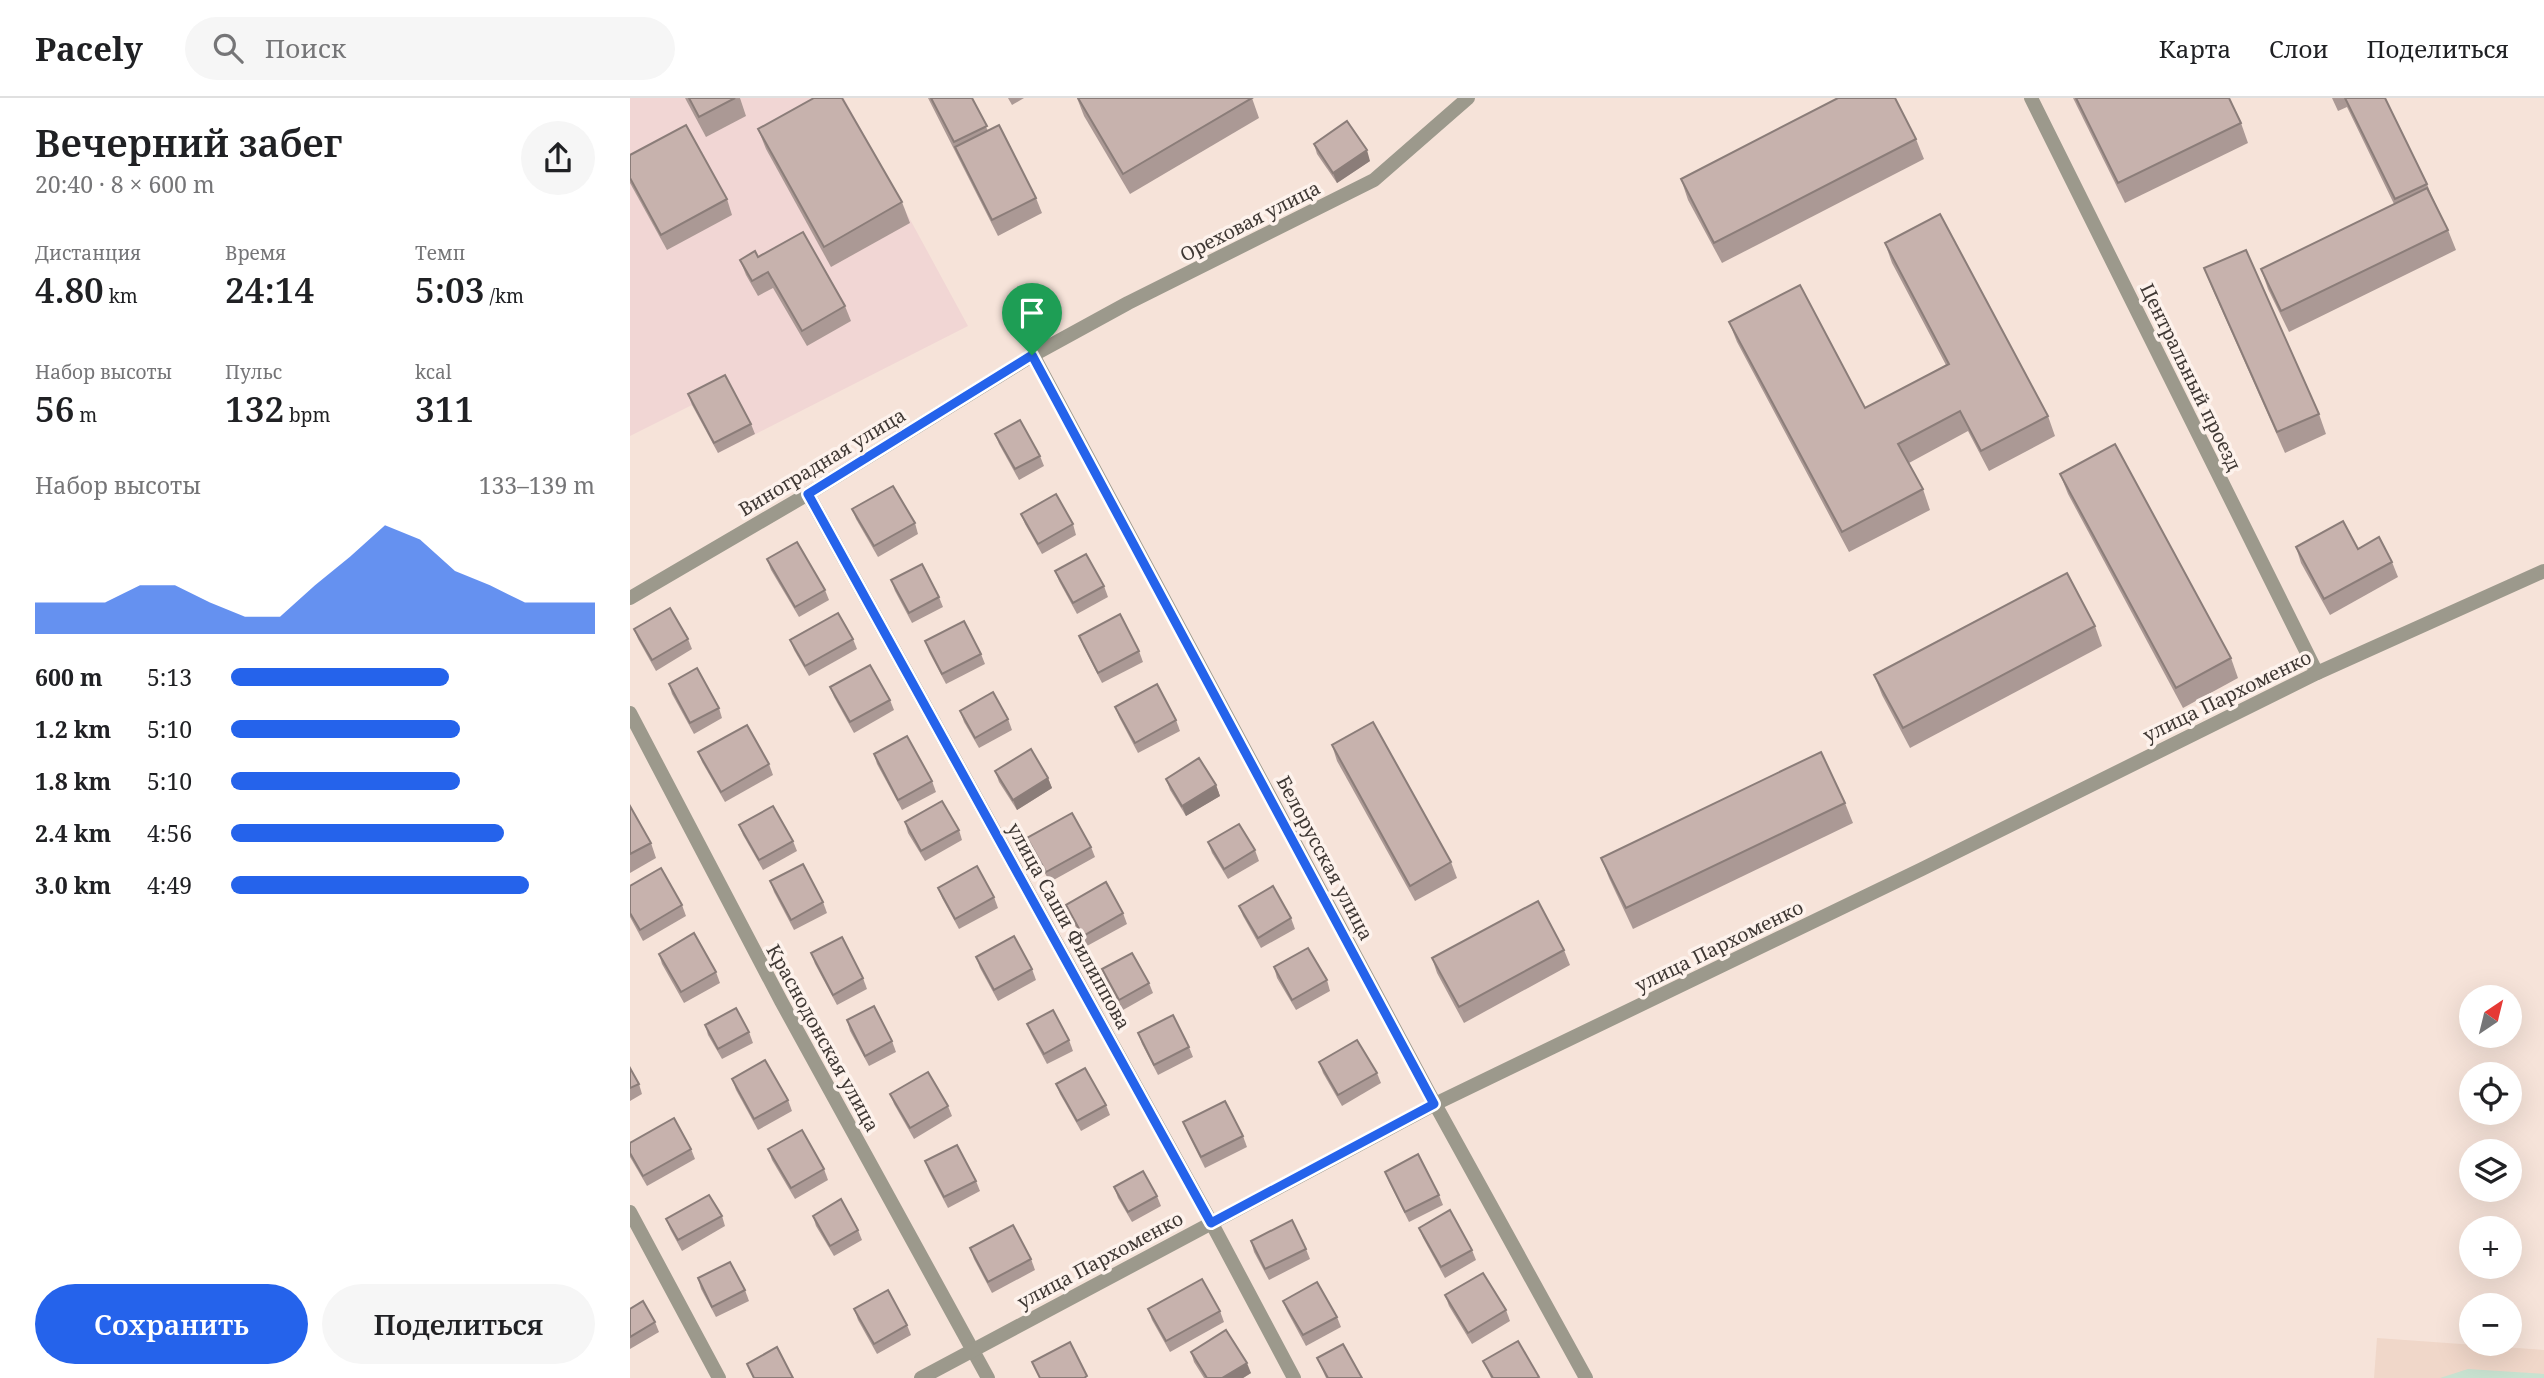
<!DOCTYPE html>
<html lang="ru">
<meta charset="utf-8">
<style>
body{margin:0;font-family:"Noto Serif",serif;background:#f6f6f6;color:#202124;height:100vh;display:flex;flex-direction:column;font-size:26px;white-space:nowrap}
*{box-sizing:border-box;margin:0}
p{font-size:23px;color:#757577}
.icon{flex:none;width:38px;height:38px;fill:none;stroke:currentColor;stroke-width:2;stroke-linecap:round;stroke-linejoin:round}
.map{position:relative;flex:1;overflow:hidden}
.details{display:flex;flex-direction:column;background:#fff;width:630px}
.details>*{flex:none}
.needle{width:46px;rotate:35deg}
.controls{position:absolute;left:1829px;top:887px;display:grid;gap:14px}
.controls a{display:grid;place-items:center;width:63px;height:63px;border-radius:50%;background:#fff;box-shadow:0 7px 28px #0002;font-size:35px}
.pin{position:absolute;display:grid;place-items:center;width:60px;height:60px;color:#fff;margin:-72px -30px;border-radius:50% 50% 50% 0;rotate:-45deg;box-shadow:0 0 7px #0007}
.pin .icon{rotate:45deg}
.round{display:grid;place-items:center;flex:none;width:74px;height:74px;border-radius:37px;background:#f6f6f6}
.overview{display:flex;align-items:center;justify-content:space-between;height:119px;padding:0 35px}
h1{font-size:38px;font-weight:600;line-height:52px}
.stats{display:grid;grid-template-columns:repeat(3,1fr);gap:10px;height:119px;padding:7px 35px}
.stats div{display:grid;align-content:center}
.stats b{font-size:35px;font-weight:600}
.stats small{font-size:19px;font-weight:400}
.stats p{font-size:19px}
.chart{height:196px;padding:14px 35px}
.chart p{display:flex;justify-content:space-between}
.chart svg{width:100%;height:126px;margin-top:7px;fill:#2563eb;opacity:.7}
.button{display:flex;gap:14px;margin-top:auto;padding:14px 35px}
.button a{flex:1;height:80px;border-radius:42px;background:#2563eb;color:#fff;font-size:28px;font-weight:600;line-height:80px;text-align:center}
.button a+a{background:#f6f6f6;color:#202124}
ul{padding:0 35px;list-style:none;font-size:23px}
li{display:grid;grid-template-columns:112px 84px 1fr;align-items:center;height:52px}
li i{height:18px;border-radius:9px;background:#2563eb}
header{display:flex;align-items:center;gap:42px;box-sizing:border-box;height:98px;padding:0 35px;background:#fff;border-bottom:2px solid #e0e0e0}
header strong{font-size:33px}
nav{display:flex;gap:38px;margin-inline-start:auto;font-size:24px}
.search{width:490px;height:63px;background:#f6f6f6;display:flex;align-items:center;gap:18px;box-sizing:border-box;padding:0 24px;border-radius:38px;color:#757577;font-size:26px}
main{display:flex;flex:1;min-height:0}
.map>svg:first-child{display:block}
.built{fill:#f0d7c9}
.industrial{fill:#f1d6d4}
.green{fill:#c8e2d0}
.lines{fill:none;stroke-linecap:round;stroke-linejoin:round}
.minor{stroke:#9c998c;stroke-width:14}
.tertiary{stroke:#9c998c;stroke-width:14}
.wall{fill:#ab9995}
.shaded-wall{fill:#8b7d79}
.building{fill:#c7b2ad;stroke:#8b7d79;stroke-width:2}
.route-casing{stroke:#fff;stroke-width:14}
.route{stroke:#2563eb;stroke-width:9}
.labels{text-anchor:middle;dominant-baseline:central;stroke-width:7;stroke-linejoin:round;paint-order:stroke}
.street-label{font-size:19px;fill:#3f3834;stroke:#fdf2ec}
</style>
<header>
<strong>Pacely</strong>
<div class="search"><svg class="icon" aria-label="search" viewBox="0 0 24 24"><circle cx="10" cy="10" r="6"/><path d="M15 15l6 6"/></svg>Поиск</div>
<nav><a>Карта</a><a>Слои</a><a>Поделиться</a></nav>
</header>
<main>
<section class="details">
<div class="overview"><div><h1>Вечерний забег</h1><p>20:40 · 8 × 600 m</p></div><a class="round"><svg class="icon" aria-label="share" viewBox="0 0 24 24"><path d="M12 15V3M7 8l5-5 5 5M5 13v7h14v-7"/></svg></a></div>
<div class="stats">
<div><p>Дистанция</p><b>4.80<small> km</small></b></div>
<div><p>Время</p><b>24:14</b></div>
<div><p>Темп</p><b>5:03<small> /km</small></b></div>
</div>
<div class="stats">
<div><p>Набор высоты</p><b>56<small> m</small></b></div>
<div><p>Пульс</p><b>132<small> bpm</small></b></div>
<div><p>kcal</p><b>311</b></div>
</div>
<div class="chart"><p><span>Набор высоты</span>133–139 m</p>
<svg viewBox="0 0 160 44" preserveAspectRatio="none"><path d="M0 44V33L10 33L20 33L30 27L40 27L50 33L60 38L70 38L80 27L90 17L100 6L110 11L120 22L130 27L140 33L150 33L160 33V44z"/></svg>
</div>
<ul>
<li><b>600 m</b>5:13<i style="width:60%"></i></li>
<li><b>1.2 km</b>5:10<i style="width:63%"></i></li>
<li><b>1.8 km</b>5:10<i style="width:63%"></i></li>
<li><b>2.4 km</b>4:56<i style="width:75%"></i></li>
<li><b>3.0 km</b>4:49<i style="width:82%"></i></li>
</ul>
<div class="button"><a>Сохранить</a><a>Поделиться</a></div>
</section>
<div class="map">
<svg width="1914" height="1280" viewBox="0 0 1914 1280">
<rect width="100%" height="100%" fill="#f6e3d9"/>
<polygon class="built" points="1747,1240 1914,1252 1914,1280 1744,1280"/>
<polygon class="industrial" points="0,0 214,0 338,228 88,355 62,307 0,338"/>
<polygon class="green" points="1838,1271 1914,1276 1914,1280 1810,1280"/>
<g class="lines">
<g class="minor">
<polyline points="1401,0 1687,575"/>
<polyline points="403,257 805,1006 956,1280"/>
<polyline points="178,396 581,1124 664,1280"/>
<polyline points="0,500 178,396 403,257 498,205 744,82 838,0"/>
<polyline points="0,615 151,903 358,1280"/>
<polyline points="0,1114 89,1280"/>
</g>
<polyline class="tertiary" points="291,1280 805,1006 1292,771 1687,575 1914,473"/>
</g>
<g class="wall">
<polygon points="55,0 110,0 116,18 76,39"/>
<polygon points="298,0 342,0 358,33 406,100 412,115 368,138"/>
<polygon points="378,0 394,0 382,7"/>
<polygon points="447,0 622,0 629,20 500,96 454,18"/>
<polygon points="1443,0 1599,0 1611,25 1618,45 1495,105"/>
<polygon points="1702,0 1755,0 1797,86 1801,96 1818,132 1826,152 1659,234 1638,191 1631,171 1764,106 1717,9 1708,13"/>
<polygon points="128,31 272,104 280,125 201,169 136,51"/>
<polygon points="1286,41 1294,61 1092,165 1058,102 1051,81"/>
<polygon points="684,46 740,63 707,85 687,56"/>
<polygon points="0,57 97,101 102,117 37,152 0,85"/>
<polygon points="1255,145 1418,318 1425,338 1359,373 1338,333 1279,365 1293,391 1300,412 1219,454 1107,244 1099,224 1235,310 1316,267 1262,165"/>
<polygon points="128,159 215,208 221,223 177,248 143,190 128,198 116,177 110,162"/>
<polygon points="1574,170 1689,316 1696,336 1655,355 1582,190"/>
<polygon points="58,296 121,326 125,336 88,355 62,307"/>
<polygon points="365,336 410,358 414,368 389,382 369,346"/>
<polygon points="1430,376 1601,560 1608,580 1553,610 1438,396"/>
<polygon points="222,411 285,425 288,436 248,459 226,421"/>
<polygon points="391,416 443,426 446,437 412,456 395,426"/>
<polygon points="1666,449 1728,451 1762,464 1768,479 1700,517 1671,465"/>
<polygon points="137,461 195,492 199,502 169,519 141,472"/>
<polygon points="425,473 474,488 478,499 447,516 429,483"/>
<polygon points="261,482 309,499 313,509 282,525 265,493"/>
<polygon points="1465,528 1472,548 1280,650 1252,597 1244,577"/>
<polygon points="4,531 58,541 62,551 26,573 8,541"/>
<polygon points="449,538 509,553 513,564 472,585 453,548"/>
<polygon points="223,541 227,551 179,578 164,552 160,542"/>
<polygon points="295,543 351,556 355,566 316,586 299,554"/>
<polygon points="39,586 89,610 92,620 64,636 42,596"/>
<polygon points="200,589 260,602 264,612 224,635 204,599"/>
<polygon points="485,609 546,622 550,633 508,655 489,619"/>
<polygon points="330,613 378,621 382,632 349,650 334,624"/>
<polygon points="702,647 821,764 827,780 785,803 707,663"/>
<polygon points="68,654 139,666 143,677 95,704 72,664"/>
<polygon points="244,656 302,683 306,694 272,712 247,666"/>
<polygon points="365,673 418,680 422,690 387,712 369,684"/>
<polygon points="536,681 586,687 590,698 556,718 540,692"/>
<polygon points="1215,705 1223,725 1003,831 979,780 971,760"/>
<polygon points="0,708 21,745 26,760 0,775"/>
<polygon points="275,724 329,732 332,742 295,763 278,735"/>
<polygon points="109,727 163,743 167,753 133,772 113,737"/>
<polygon points="397,740 461,749 465,759 420,784 401,751"/>
<polygon points="578,744 625,752 629,763 598,781 582,755"/>
<polygon points="140,783 193,804 197,815 164,832 144,794"/>
<polygon points="0,788 52,807 56,818 13,843 0,819"/>
<polygon points="308,790 364,799 368,810 329,831 312,800"/>
<polygon points="436,807 493,815 497,826 457,848 439,817"/>
<polygon points="609,808 661,820 665,831 631,850 613,818"/>
<polygon points="934,852 940,867 834,925 807,875 802,860"/>
<polygon points="181,855 233,880 237,891 207,907 185,866"/>
<polygon points="29,856 86,874 90,885 54,905 32,866"/>
<polygon points="346,859 402,871 406,882 368,903 350,870"/>
<polygon points="644,869 697,882 700,893 666,912 647,880"/>
<polygon points="472,871 519,885 523,895 493,912 476,882"/>
<polygon points="217,922 262,943 266,954 239,968 220,933"/>
<polygon points="397,926 439,942 443,953 417,966 401,936"/>
<polygon points="75,927 119,934 123,945 92,961 78,937"/>
<polygon points="508,935 559,949 563,959 528,977 512,946"/>
<polygon points="689,964 747,975 751,985 712,1008 693,975"/>
<polygon points="0,970 9,986 12,996 0,1003"/>
<polygon points="102,981 158,1002 162,1013 128,1032 106,992"/>
<polygon points="426,986 476,1007 480,1017 451,1033 430,996"/>
<polygon points="260,996 318,1008 322,1018 284,1041 264,1006"/>
<polygon points="553,1024 613,1038 617,1049 575,1070 557,1034"/>
<polygon points="0,1045 61,1051 65,1061 17,1088 0,1059"/>
<polygon points="138,1051 194,1071 198,1082 165,1101 142,1062"/>
<polygon points="295,1063 346,1083 350,1093 318,1110 299,1074"/>
<polygon points="755,1074 809,1097 813,1107 779,1124 759,1084"/>
<polygon points="484,1089 527,1098 531,1108 502,1124 488,1100"/>
<polygon points="92,1118 95,1128 52,1153 40,1131 36,1121"/>
<polygon points="183,1118 228,1132 232,1142 204,1158 186,1128"/>
<polygon points="789,1130 842,1152 846,1162 815,1180 793,1140"/>
<polygon points="621,1143 676,1151 680,1161 639,1182 624,1154"/>
<polygon points="340,1150 401,1161 405,1172 362,1195 344,1161"/>
<polygon points="68,1180 115,1192 119,1203 86,1219 71,1191"/>
<polygon points="815,1197 876,1212 880,1223 842,1246 819,1208"/>
<polygon points="653,1203 707,1219 711,1229 676,1248 657,1213"/>
<polygon points="0,1211 25,1224 29,1234 0,1251"/>
<polygon points="224,1211 277,1227 281,1237 247,1256 228,1222"/>
<polygon points="518,1211 590,1213 594,1224 540,1254 522,1222"/>
<polygon points="888,1243 909,1280 861,1280 853,1263"/>
<polygon points="561,1254 621,1275 613,1280 574,1280 564,1264"/>
<polygon points="687,1260 732,1280 696,1280"/>
</g>
<g class="shaded-wall">
<polygon points="737,52 740,63 707,85 703,75"/>
<polygon points="418,680 422,690 387,712 383,702"/>
<polygon points="586,687 590,698 556,718 552,708"/>
<polygon points="617,1265 621,1275 613,1280 592,1280"/>
</g>
<g class="building">
<polygon points="59,0 105,0 69,19"/>
<polygon points="184,0 212,0 272,104 194,149 128,31"/>
<polygon points="301,0 342,0 357,28 324,44"/>
<polygon points="448,0 622,0 493,76"/>
<polygon points="1208,0 1265,0 1286,41 1084,145 1051,81"/>
<polygon points="1446,0 1599,0 1611,25 1488,85"/>
<polygon points="1715,0 1755,0 1797,86 1765,101"/>
<polygon points="717,23 737,52 703,75 684,46"/>
<polygon points="56,27 97,101 31,137 0,80 0,57"/>
<polygon points="369,27 406,100 362,122 325,49"/>
<polygon points="1797,90 1818,132 1651,213 1631,171"/>
<polygon points="1310,116 1418,318 1351,353 1330,313 1268,346 1293,391 1212,434 1099,224 1170,187 1235,310 1319,266 1255,145"/>
<polygon points="173,134 215,208 172,233 138,174 122,183 110,162 125,153 128,159"/>
<polygon points="1616,152 1689,316 1647,334 1574,170"/>
<polygon points="95,277 121,326 84,345 58,296"/>
<polygon points="390,322 410,358 385,371 365,336"/>
<polygon points="1485,346 1601,560 1546,590 1430,376"/>
<polygon points="263,388 285,425 244,448 222,411"/>
<polygon points="426,396 443,426 408,446 391,416"/>
<polygon points="1713,423 1728,451 1749,439 1762,464 1694,501 1666,449"/>
<polygon points="167,444 195,492 165,509 137,461"/>
<polygon points="456,456 474,488 443,505 425,473"/>
<polygon points="292,466 309,499 279,515 261,482"/>
<polygon points="1437,475 1465,528 1273,630 1244,577"/>
<polygon points="40,510 58,541 22,562 4,531"/>
<polygon points="208,515 223,541 175,568 160,542"/>
<polygon points="490,516 509,553 468,575 449,538"/>
<polygon points="334,523 351,556 312,576 295,543"/>
<polygon points="240,567 260,602 220,624 200,589"/>
<polygon points="67,570 89,610 60,625 39,586"/>
<polygon points="527,586 546,622 505,645 485,609"/>
<polygon points="363,594 378,621 345,640 330,613"/>
<polygon points="743,624 821,764 780,788 702,647"/>
<polygon points="117,627 139,666 91,694 68,654"/>
<polygon points="277,638 302,683 268,702 244,656"/>
<polygon points="401,651 418,680 383,702 365,673"/>
<polygon points="1191,654 1215,705 996,810 971,760"/>
<polygon points="569,660 586,687 552,708 536,681"/>
<polygon points="312,703 329,732 291,753 275,724"/>
<polygon points="0,708 21,745 0,756"/>
<polygon points="143,708 163,743 129,762 109,727"/>
<polygon points="442,715 461,749 416,774 397,740"/>
<polygon points="609,726 625,752 594,771 578,744"/>
<polygon points="173,766 193,804 161,822 140,783"/>
<polygon points="347,768 364,799 325,821 308,790"/>
<polygon points="31,770 52,807 10,832 0,815 0,788"/>
<polygon points="476,784 493,815 453,838 436,807"/>
<polygon points="643,788 661,820 628,840 609,808"/>
<polygon points="908,803 934,852 829,909 802,860"/>
<polygon points="64,835 86,874 51,894 29,856"/>
<polygon points="384,838 402,871 364,892 346,859"/>
<polygon points="212,839 233,880 203,897 181,855"/>
<polygon points="678,850 697,882 662,902 644,869"/>
<polygon points="502,855 519,885 489,902 472,871"/>
<polygon points="244,908 262,943 235,958 217,922"/>
<polygon points="106,910 119,934 88,951 75,927"/>
<polygon points="423,912 439,942 414,956 397,926"/>
<polygon points="543,917 559,949 524,967 508,935"/>
<polygon points="727,942 747,975 708,997 689,964"/>
<polygon points="135,962 158,1002 124,1021 102,981"/>
<polygon points="0,970 9,986 0,990"/>
<polygon points="455,970 476,1007 447,1023 426,986"/>
<polygon points="298,974 318,1008 280,1030 260,996"/>
<polygon points="595,1003 613,1038 571,1059 553,1024"/>
<polygon points="44,1020 61,1051 13,1078 0,1055 0,1045"/>
<polygon points="172,1032 194,1071 161,1090 138,1051"/>
<polygon points="327,1047 346,1083 314,1099 295,1063"/>
<polygon points="788,1056 809,1097 775,1114 755,1074"/>
<polygon points="513,1073 527,1098 498,1114 484,1089"/>
<polygon points="79,1097 92,1118 48,1142 36,1121"/>
<polygon points="211,1101 228,1132 200,1148 183,1118"/>
<polygon points="820,1112 842,1152 811,1169 789,1130"/>
<polygon points="662,1122 676,1151 635,1171 621,1143"/>
<polygon points="383,1127 401,1161 358,1184 340,1150"/>
<polygon points="100,1164 115,1192 82,1209 68,1180"/>
<polygon points="853,1175 876,1212 838,1235 815,1197"/>
<polygon points="572,1181 590,1213 536,1243 518,1211"/>
<polygon points="687,1184 707,1219 673,1237 653,1203"/>
<polygon points="258,1192 277,1227 244,1246 224,1211"/>
<polygon points="13,1203 25,1224 0,1239 0,1211"/>
<polygon points="596,1232 617,1265 592,1280 577,1280 561,1254"/>
<polygon points="888,1243 909,1279 907,1280 863,1280 853,1263"/>
<polygon points="440,1244 457,1278 454,1280 410,1280 402,1264"/>
<polygon points="713,1246 732,1280 698,1280 687,1260"/>
<polygon points="147,1249 163,1280 124,1280 117,1266"/>
</g>
<g class="lines">
<defs>
<polygon id="route" points="402,257 804,1006 581,1125 178,396"/>
</defs>
<use href="#route" class="route-casing"/>
<use href="#route" class="route"/>
</g>
<g class="labels">
<g class="street-label">
<text transform="translate(620 123) rotate(-27)">Ореховая улица</text>
<text transform="translate(1561 279) rotate(64)">Центральный проезд</text>
<text transform="translate(192 364) rotate(-31)">Виноградная улица</text>
<text transform="translate(1597 598) rotate(-26)">улица Пархоменко</text>
<text transform="translate(695 760) rotate(62)">Белорусская улица</text>
<text transform="translate(439 828) rotate(61)">улица Саши Филиппова</text>
<text transform="translate(1089 848) rotate(-26)">улица Пархоменко</text>
<text transform="translate(193 940) rotate(61)">Краснодонская улица</text>
<text transform="translate(470 1162) rotate(-28)">улица Пархоменко</text>
</g>
</g>
</svg>
<div class="controls">
<a><svg class="needle" viewBox="-14 -14 28 28"><path d="M0-13l5 13h-10z" fill="#e53935"/><path d="M0 13l5-13h-10z" fill="#757577"/></svg></a>
<a><svg class="icon" aria-label="locate" viewBox="0 0 24 24"><circle cx="12" cy="12" r="6"/><path d="M12 2v4M12 18v4M2 12h4M18 12h4"/></svg></a>
<a><svg class="icon" aria-label="layers" viewBox="0 0 24 24"><path d="M12 4l9 5-9 5-9-5zM3 14l9 5 9-5"/></svg></a>
<a>+</a>
<a>−</a>
</div>
<div class="pin" style="left:402px;top:257px;background:#1e9e55"><svg class="icon" aria-label="arrive" viewBox="0 0 24 24"><path d="M6 21V4h12l-3 4 3 4H6"/></svg></div>
</div>
</main>
